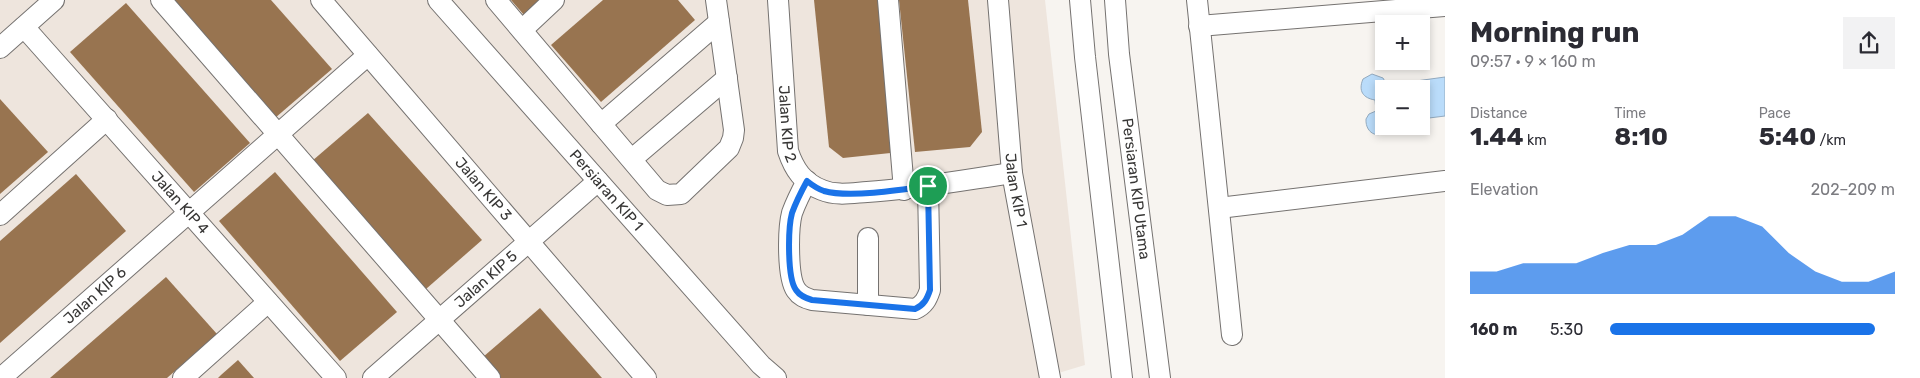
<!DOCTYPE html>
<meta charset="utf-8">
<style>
body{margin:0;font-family:Rubik,sans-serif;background:#f2f2f3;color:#2b2b33;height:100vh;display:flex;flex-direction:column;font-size:19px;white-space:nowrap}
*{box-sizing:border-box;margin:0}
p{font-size:16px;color:#7c7c81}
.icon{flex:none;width:28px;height:28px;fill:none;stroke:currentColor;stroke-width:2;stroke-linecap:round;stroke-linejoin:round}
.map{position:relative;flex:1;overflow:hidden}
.drawer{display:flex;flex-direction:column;background:#fff;width:475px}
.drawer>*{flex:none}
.controls{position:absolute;left:1375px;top:15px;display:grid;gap:10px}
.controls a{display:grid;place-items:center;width:55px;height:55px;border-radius:0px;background:#fff;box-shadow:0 2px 8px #0003;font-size:25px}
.pin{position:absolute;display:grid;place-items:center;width:42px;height:42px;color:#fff;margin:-21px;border:2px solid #fff;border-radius:50%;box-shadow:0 1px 5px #0007}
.round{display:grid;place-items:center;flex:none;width:52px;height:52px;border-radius:0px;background:#f2f2f3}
.summary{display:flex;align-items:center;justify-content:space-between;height:85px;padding:0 25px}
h1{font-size:28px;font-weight:700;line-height:38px}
.figures{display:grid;grid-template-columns:repeat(3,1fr);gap:8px;height:85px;padding:5px 25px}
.figures div{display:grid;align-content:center}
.figures b{font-size:25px;font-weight:700}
.figures small{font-size:14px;font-weight:400}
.figures p{font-size:14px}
.chart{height:140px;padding:10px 25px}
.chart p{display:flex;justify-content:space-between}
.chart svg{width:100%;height:90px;margin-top:5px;fill:#1a73e8;opacity:.7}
ul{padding:0 25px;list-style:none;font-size:16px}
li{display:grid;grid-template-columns:80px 60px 1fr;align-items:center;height:38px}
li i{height:12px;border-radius:6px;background:#1a73e8}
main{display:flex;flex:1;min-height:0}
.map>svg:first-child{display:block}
.built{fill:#eee5dd}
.water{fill:#badcfa;stroke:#93aabf}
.building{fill:#987450}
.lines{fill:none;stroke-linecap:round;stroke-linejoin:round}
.minor-casing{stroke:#757270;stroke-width:22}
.minor{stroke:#fff;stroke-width:20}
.route-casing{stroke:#fff;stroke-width:10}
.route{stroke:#1a73e8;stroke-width:6}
.labels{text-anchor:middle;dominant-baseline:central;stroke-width:5;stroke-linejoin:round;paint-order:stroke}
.street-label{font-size:15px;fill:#373635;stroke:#fff}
</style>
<main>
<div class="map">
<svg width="1445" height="378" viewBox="0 0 1445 378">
<rect width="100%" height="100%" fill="#f7f4f0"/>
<polygon class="built" points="0,0 1045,0 1085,365 1042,378 0,378"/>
<path class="water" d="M1372 74 1383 78 1387 85 1445 77V116L1421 119V89H1384V126H1389C1382 141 1365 135 1366 119L1369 114 1376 111 1375 100C1363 98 1358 91 1363 79Z"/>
<g class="building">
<polygon points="172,0 271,0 332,69 275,118"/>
<polygon points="511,0 542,0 524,15"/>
<polygon points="603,0 678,0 695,20 601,102 551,45"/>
<polygon points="814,0 884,0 900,152 843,158 829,147"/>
<polygon points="899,0 968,0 982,132 970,147 915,152"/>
<polygon points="126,3 250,143 194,192 70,52"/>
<polygon points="0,99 48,152 0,194"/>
<polygon points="368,113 482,240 426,289 312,161"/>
<polygon points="275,172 397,312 340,361 219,221"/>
<polygon points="76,174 126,231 0,343 0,241"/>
<polygon points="166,277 217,334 167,378 50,378"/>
<polygon points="540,308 602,378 501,378 483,357"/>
<polygon points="238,360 254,378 218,378 221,375"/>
</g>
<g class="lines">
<defs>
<g id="minor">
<polyline points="161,0 490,378"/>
<path id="s1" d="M321 0 646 378"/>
<path id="s2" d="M438 0 761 365 776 378"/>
<polyline points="496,0 657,190 667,195 681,194 729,148 733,138 734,130 716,0"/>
<path id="s3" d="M778 0 788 151C794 169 803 183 822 190 836 196 852 193 867 192 916 189 964 180 1012 173"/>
<polyline points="888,0 904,190"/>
<path id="s4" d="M998 0 1012 173 1050 378"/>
<polyline points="1080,0 1085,57 1122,378"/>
<path id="s5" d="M1115 0 1119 54 1160 378"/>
<polyline points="1197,0 1232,335"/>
<polyline points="1199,26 1445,6"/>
<path id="s6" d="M24 27 336 378"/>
<polyline points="522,30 554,0"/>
<polyline points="0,48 54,0"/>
<polyline points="601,124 719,22"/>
<polyline points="632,159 727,78"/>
<path d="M807 181C801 192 796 202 792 213 788 228 787 277 796 290 800 296 805 298 812 300L915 309C924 305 927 299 930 290L928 186"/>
<polyline points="1219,208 1445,181"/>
<polyline points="0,215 107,119"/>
<polyline points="868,305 868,238"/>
<path id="s7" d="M1 378 368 55"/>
<polyline points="183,378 268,302"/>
<path id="s8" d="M373 378 598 181"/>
</g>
</defs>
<use href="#minor" class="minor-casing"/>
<use href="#minor" class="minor"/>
</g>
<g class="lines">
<defs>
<path id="route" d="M807 181C812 185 818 189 824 191 849 198 901 190 928 186L930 290C927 299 924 305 915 309L812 300C805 298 800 296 796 290 787 278 788 228 792 213 796 202 801 192 807 181Z"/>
</defs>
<use href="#route" class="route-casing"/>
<use href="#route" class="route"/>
</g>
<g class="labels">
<g class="street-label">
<text stroke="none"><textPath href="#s3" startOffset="124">Jalan KIP 2</textPath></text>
<text stroke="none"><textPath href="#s1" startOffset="249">Jalan KIP 3</textPath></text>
<text stroke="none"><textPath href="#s5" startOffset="190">Persiaran KIP Utama</textPath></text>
<text stroke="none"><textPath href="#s2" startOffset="254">Persiaran KIP 1</textPath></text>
<text stroke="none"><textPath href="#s4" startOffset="191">Jalan KIP 1</textPath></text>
<text stroke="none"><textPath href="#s6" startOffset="235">Jalan KIP 4</textPath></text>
<text stroke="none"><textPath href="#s8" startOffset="150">Jalan KIP 5</textPath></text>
<text stroke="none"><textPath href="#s7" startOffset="125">Jalan KIP 6</textPath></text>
</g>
</g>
</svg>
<div class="controls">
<a>+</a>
<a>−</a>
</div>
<div class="pin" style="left:928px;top:186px;background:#1e9e55"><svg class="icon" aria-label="arrive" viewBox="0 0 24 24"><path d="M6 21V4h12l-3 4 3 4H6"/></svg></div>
</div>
<section class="drawer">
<div class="summary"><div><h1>Morning run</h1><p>09:57 · 9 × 160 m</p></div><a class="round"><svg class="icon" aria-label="share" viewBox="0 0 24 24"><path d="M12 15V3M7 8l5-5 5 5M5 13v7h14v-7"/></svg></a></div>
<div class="figures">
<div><p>Distance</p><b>1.44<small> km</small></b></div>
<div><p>Time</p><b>8:10</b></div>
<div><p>Pace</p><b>5:40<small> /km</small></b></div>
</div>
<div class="chart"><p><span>Elevation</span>202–209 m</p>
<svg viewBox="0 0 160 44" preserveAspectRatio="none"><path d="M0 44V33L10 33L20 29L30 29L40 29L50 24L60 20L70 20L80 15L90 6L100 6L110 11L120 24L130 33L140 38L150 38L160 33V44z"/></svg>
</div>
<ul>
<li><b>160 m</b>5:30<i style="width:93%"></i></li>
</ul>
</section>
</main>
